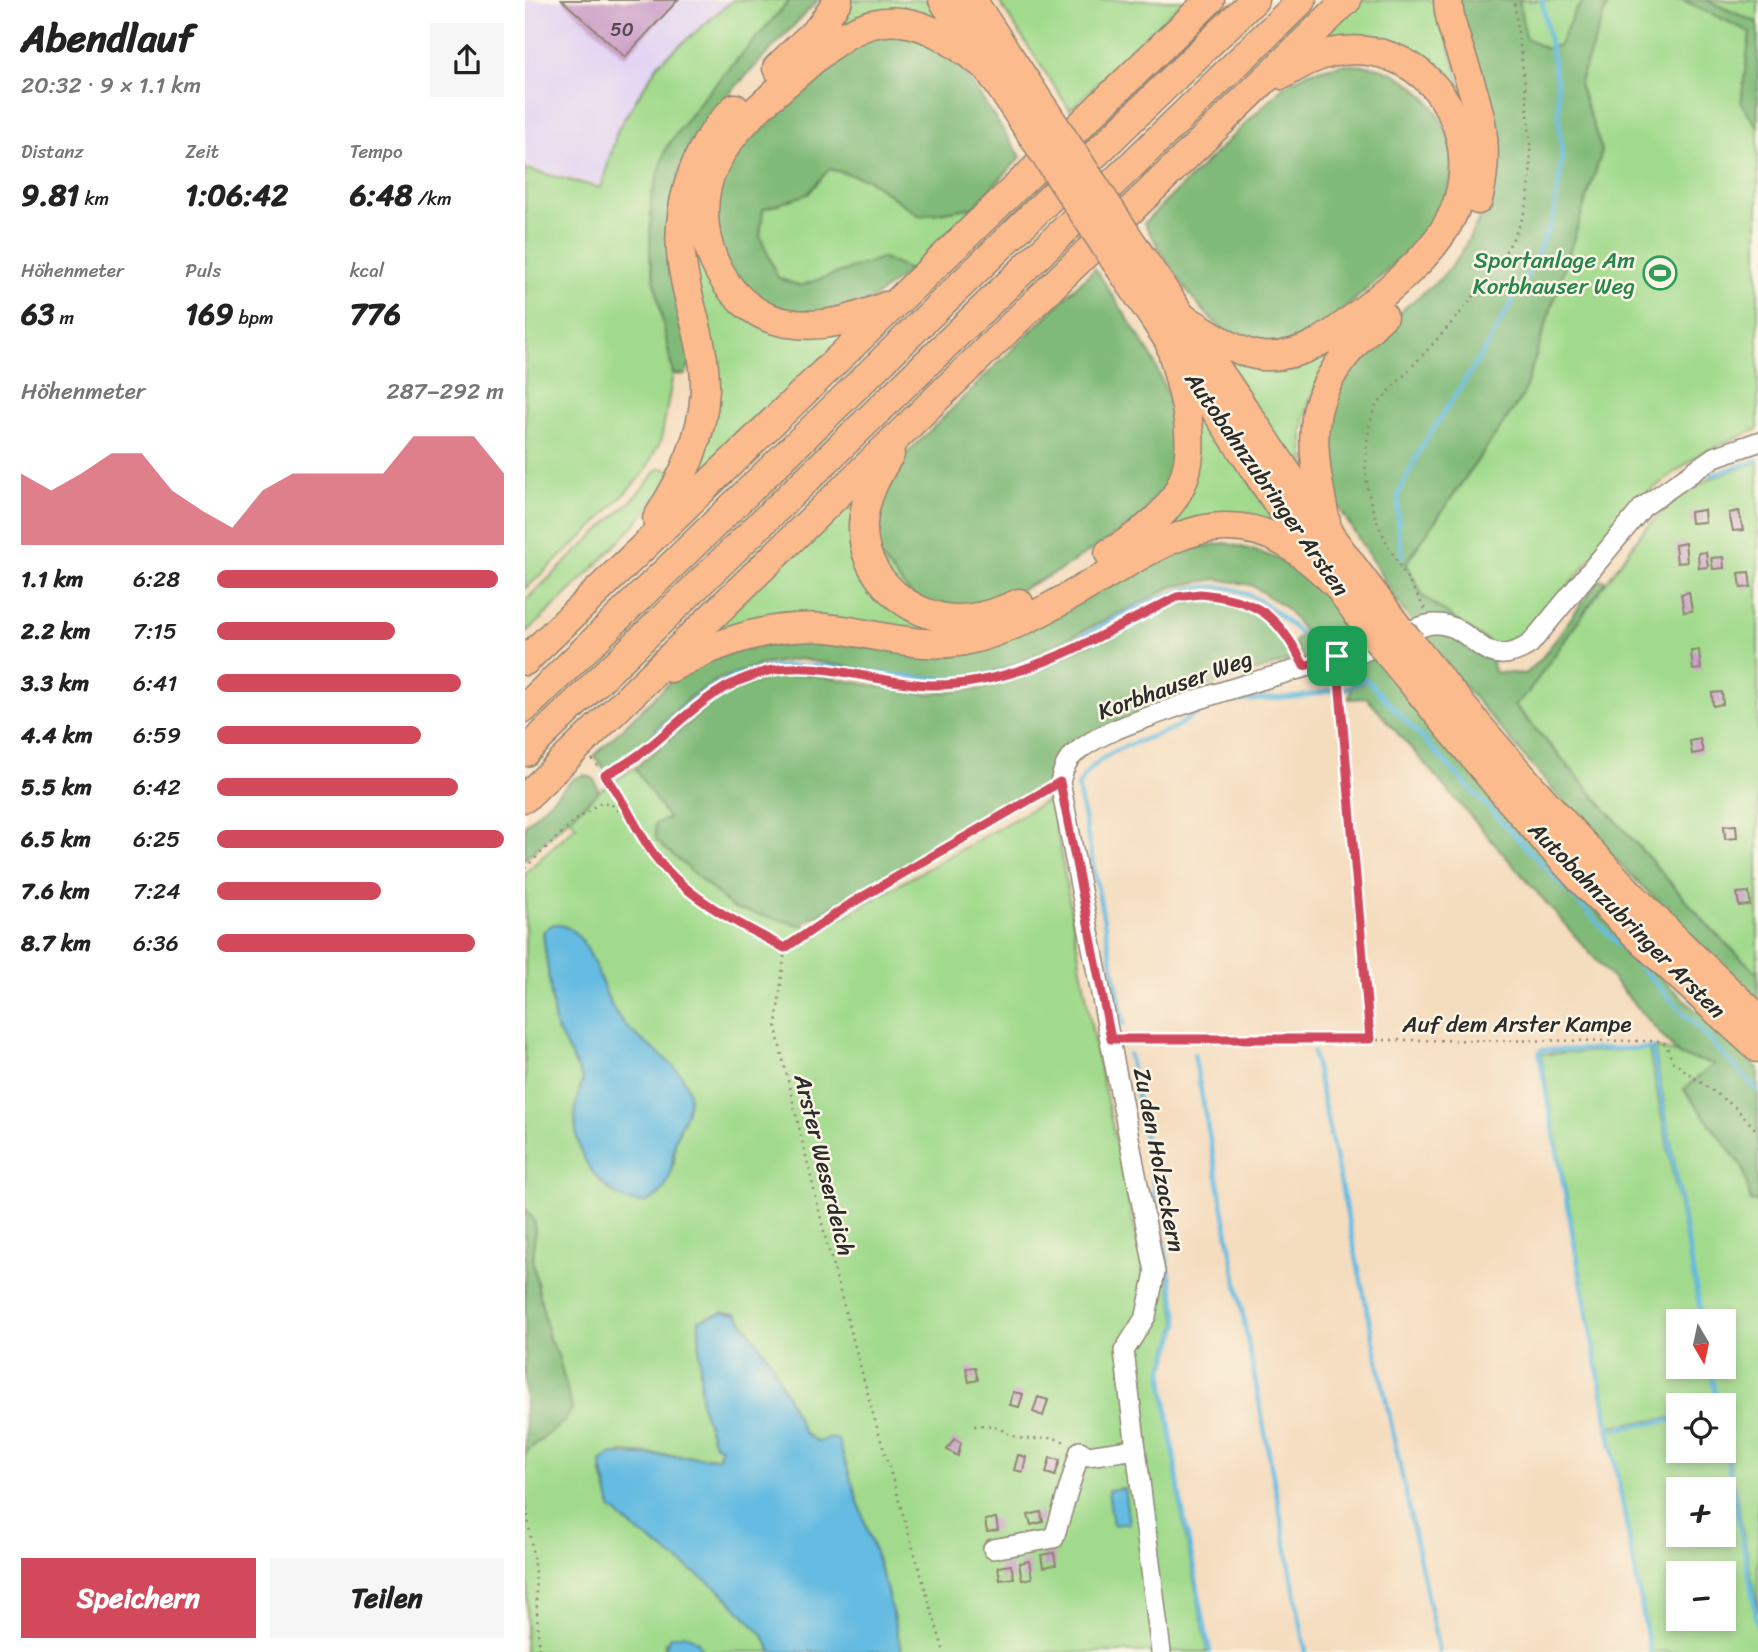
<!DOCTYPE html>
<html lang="de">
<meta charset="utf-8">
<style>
body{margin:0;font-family:Sriracha,sans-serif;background:#f6f6f6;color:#222;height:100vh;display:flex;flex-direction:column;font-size:26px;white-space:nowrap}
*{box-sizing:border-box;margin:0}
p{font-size:23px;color:#767676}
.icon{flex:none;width:38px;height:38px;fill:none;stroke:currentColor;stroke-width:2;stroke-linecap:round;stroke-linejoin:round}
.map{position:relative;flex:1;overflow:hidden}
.panel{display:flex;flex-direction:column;background:#fff;width:525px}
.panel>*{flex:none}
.needle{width:46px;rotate:171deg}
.tools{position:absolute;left:1141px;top:1309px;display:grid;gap:14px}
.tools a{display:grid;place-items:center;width:70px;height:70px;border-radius:0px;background:#fff;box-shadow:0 4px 10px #0003;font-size:35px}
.pin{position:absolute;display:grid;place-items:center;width:60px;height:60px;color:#fff;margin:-30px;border-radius:14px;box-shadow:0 4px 10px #0006}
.round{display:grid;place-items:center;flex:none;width:74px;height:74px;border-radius:0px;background:#f6f6f6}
.summary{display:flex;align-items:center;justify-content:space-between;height:119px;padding:0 21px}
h1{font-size:38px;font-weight:700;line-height:52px}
.figures{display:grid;grid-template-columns:repeat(3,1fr);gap:10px;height:119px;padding:7px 21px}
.figures div{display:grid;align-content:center}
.figures b{font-size:30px;font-weight:700}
.figures small{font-size:19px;font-weight:400}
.figures p{font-size:19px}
.chart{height:196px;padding:14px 21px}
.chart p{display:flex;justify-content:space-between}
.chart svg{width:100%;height:126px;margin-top:7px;fill:#d1495b;opacity:.7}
.primary-button{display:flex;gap:14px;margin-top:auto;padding:14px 21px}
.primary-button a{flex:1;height:80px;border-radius:0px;background:#d1495b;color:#fff;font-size:28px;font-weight:700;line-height:80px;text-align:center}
.primary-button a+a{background:#f6f6f6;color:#222}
ul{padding:0 21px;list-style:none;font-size:23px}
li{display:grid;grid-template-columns:112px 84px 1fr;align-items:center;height:52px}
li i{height:18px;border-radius:9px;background:#d1495b}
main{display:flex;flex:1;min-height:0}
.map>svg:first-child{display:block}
.built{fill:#e2d4f3}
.green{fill:#a1da8c;stroke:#66825c;stroke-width:2;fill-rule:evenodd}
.forest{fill:#80ba78;stroke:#567252;stroke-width:2}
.water{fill:#65bbe1;stroke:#487386;stroke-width:2}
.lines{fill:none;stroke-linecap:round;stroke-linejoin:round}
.stream{stroke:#65bbe1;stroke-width:4.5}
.building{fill:#ca9ec7}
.minor-casing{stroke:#908474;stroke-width:22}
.highway-casing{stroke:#908474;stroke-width:31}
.path{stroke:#908474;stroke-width:2.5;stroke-dasharray:2 5;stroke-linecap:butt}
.minor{stroke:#fff;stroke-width:19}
.highway{stroke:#fbbb8d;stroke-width:28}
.highway-bridge-casing{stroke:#908474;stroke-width:31;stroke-linecap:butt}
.highway-bridge{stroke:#fbbb8d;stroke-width:28}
.route-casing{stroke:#fff;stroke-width:14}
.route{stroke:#d1495b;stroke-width:9}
.labels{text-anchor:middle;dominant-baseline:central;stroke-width:5;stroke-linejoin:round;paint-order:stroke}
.number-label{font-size:19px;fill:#534852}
.leisure-label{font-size:23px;fill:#27864d;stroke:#fcf5e5;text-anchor:end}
.street-label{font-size:23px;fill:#2b2b2b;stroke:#fcf5e5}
</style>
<main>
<section class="panel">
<div class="summary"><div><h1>Abendlauf</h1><p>20:32 · 9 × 1.1 km</p></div><a class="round"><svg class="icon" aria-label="share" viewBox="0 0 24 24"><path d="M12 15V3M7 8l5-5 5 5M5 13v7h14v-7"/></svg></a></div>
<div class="figures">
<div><p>Distanz</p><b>9.81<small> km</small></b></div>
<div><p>Zeit</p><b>1:06:42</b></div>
<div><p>Tempo</p><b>6:48<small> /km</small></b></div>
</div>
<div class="figures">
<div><p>Höhenmeter</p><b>63<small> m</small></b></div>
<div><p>Puls</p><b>169<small> bpm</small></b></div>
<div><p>kcal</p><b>776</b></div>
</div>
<div class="chart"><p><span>Höhenmeter</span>287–292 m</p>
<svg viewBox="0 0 160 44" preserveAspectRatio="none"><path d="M0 44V19L10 25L20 19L30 12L40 12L50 25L60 32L70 38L80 25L90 19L100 19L110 19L120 19L130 6L140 6L150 6L160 19V44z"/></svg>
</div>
<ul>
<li><b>1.1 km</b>6:28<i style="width:98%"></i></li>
<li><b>2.2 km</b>7:15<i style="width:62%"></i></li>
<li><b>3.3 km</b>6:41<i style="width:85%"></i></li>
<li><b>4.4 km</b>6:59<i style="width:71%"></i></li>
<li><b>5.5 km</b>6:42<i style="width:84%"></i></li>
<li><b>6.5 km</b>6:25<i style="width:100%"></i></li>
<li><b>7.6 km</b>7:24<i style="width:57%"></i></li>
<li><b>8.7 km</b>6:36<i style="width:90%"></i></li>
</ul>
<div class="primary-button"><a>Speichern</a><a>Teilen</a></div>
</section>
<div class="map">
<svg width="1233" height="1652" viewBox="0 0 1233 1652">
<rect width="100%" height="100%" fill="#fcf5e5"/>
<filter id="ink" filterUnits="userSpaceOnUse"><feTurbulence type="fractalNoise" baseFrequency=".0143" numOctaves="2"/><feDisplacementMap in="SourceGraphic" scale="14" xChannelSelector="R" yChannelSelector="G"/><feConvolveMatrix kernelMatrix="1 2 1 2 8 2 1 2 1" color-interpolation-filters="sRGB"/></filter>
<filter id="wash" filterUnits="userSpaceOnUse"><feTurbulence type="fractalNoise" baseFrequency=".00686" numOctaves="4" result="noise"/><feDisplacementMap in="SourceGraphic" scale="28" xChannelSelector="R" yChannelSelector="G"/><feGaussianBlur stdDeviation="1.57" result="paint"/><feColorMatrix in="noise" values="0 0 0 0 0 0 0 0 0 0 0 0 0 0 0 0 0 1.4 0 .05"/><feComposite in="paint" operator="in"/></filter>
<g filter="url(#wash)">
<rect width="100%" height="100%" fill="#f4dcbe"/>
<polygon class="built" points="0,0 208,0 134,63 93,129 76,186 0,167"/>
<g class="green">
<polygon points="208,0 265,0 179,97 141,148 125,257 148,374 136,440 119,473 65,530 0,589 0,169 76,188 93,129 134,63"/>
<polygon points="320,0 407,0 432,37 298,31"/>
<polygon points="473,0 659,0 545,110"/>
<path d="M832 0H916C924 95 988 144 922 242 874 305 788 342 778 430 777 445 780 462 782 478L778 480 688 346C693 348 695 351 701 354 718 365 744 367 763 364 795 359 816 337 839 317 871 288 911 262 931 222 972 140 915 37 819 43 804 44 788 55 774 56Z"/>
<polygon points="994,0 1060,0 1050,11 1034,45 1021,49 1000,37"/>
<polygon points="1084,0 1170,0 1229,31 1233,122 1233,429 1176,453 1114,499 998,643 977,649 931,622 898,596 881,563 998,395 1077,151 1054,84"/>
<polygon points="1181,0 1233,0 1233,23 1229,22"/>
<polygon points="304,169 342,179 395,216 449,207 385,270 357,258 275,286 253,278 235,236 238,209 283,194"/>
<polygon points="162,230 174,247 340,320 160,489 174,459"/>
<polygon points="671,407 756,528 708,519 462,628 170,647 347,472 493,612 608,549"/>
<polygon points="1233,462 1233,974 1187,930 989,704 1002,693 1116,534 1146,502 1186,478"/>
<path d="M134 468 145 470C146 499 26 609 0 634V601L110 497Z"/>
<path d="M110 768 208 908 278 924 292 937 298 928 521 801 527 804 569 1041 621 1282 644 1278 652 1324 637 1369 638 1387 656 1511 683 1652H377L360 1584 313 1440 304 1438 293 1442 279 1433 244 1358 212 1314 199 1312 174 1320 176 1404 189 1444 196 1447 194 1458 96 1452 76 1471 87 1508 108 1528 197 1592 239 1636 247 1652H179L172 1641 140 1643 139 1652H0L4 1548 0 1522V1453L40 1420 33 1355 24 1339 8 1264 10 1222 0 1208V873L51 826 44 817 74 791ZM18 932 57 940 88 1009 105 1032 127 1051 159 1120 150 1141 149 1164 125 1200 110 1201 94 1196 52 1140 54 1092 58 1079 30 1025Z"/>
<polygon points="1129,1047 1190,1064 1159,1090 1218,1168 1226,1202 1233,1201 1233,1612 1199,1432 1199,1405 1193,1405 1186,1367 1199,1367 1199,1321 1178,1321"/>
<polygon points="1124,1049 1176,1321 1153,1321 1153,1367 1184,1367 1192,1405 1153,1405 1153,1417 1084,1426 1016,1054"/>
<path d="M1153 1420V1451H1199V1444L1233 1630V1652H1125L1084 1431ZM1153 1489H1199V1535H1153ZM1153 1573H1199V1619H1153Z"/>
</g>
<g class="forest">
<polygon points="265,0 293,0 200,98 166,141 153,175 166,362 160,375 148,374 125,257 126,199 141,148 179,97"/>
<polygon points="933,0 994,0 1000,37 1021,49 1034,45 1050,11 1060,0 1084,0 1054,84 1077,151 998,395 881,563 898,596 963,643 969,672 1001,674 1016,659 1074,580 1081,581 1002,694 989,705 1187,930 1233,974 1233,1002 1069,838 940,687 878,610 803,490 798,427 822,367 871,315 916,278 933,258 958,213"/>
<polygon points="1157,0 1181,0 1233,23 1233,127 1216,103 1225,32"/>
<polygon points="372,30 418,48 435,66 496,157 449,207 395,216 342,179 304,169 283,194 238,209 235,236 253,278 275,286 357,258 385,270 338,306 310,317 235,305 193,253 187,199 219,135 312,48"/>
<path d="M818 64C830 65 844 65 855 68 912 87 942 147 919 204 906 237 849 281 822 307 813 315 804 327 794 332 774 344 739 346 717 339 675 324 642 259 619 223L759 86 784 72Z"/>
<polygon points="570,268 626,355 643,395 654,432 651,471 619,516 534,571 489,593 454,607 420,609 392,602 352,553 350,522 357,493 376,459"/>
<path d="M700 543C780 562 794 579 840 645L778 659 769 642 779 631 760 607 726 585 691 579 647 587 495 662 461 674 428 678 379 675 273 659 235 665 194 679 165 697 134 726 106 762 82 772 69 756 145 682 180 659 283 636 344 647 594 582 659 549Z"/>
<path d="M680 598C733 607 743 612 773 658L667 691 550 741 531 760 530 780 275 925 208 908 131 840 130 824 143 819 110 768 199 693 240 679 283 674 399 694 457 689 509 673 635 608Z"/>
<polygon points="851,657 1014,850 1124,967 1233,1068 1233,1201 1226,1202 1218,1168 1159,1089 1189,1064 1155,1056 842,698 824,699 830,662"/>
<polygon points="60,775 69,779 74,791 0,859 0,825 48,779"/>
<polygon points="0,1208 10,1222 8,1264 24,1339 33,1355 47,1409 40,1420 0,1453"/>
</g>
<g class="water">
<path d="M28 924C63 924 73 979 86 1005 103 1041 150 1055 162 1086 170 1106 154 1123 150 1141 146 1160 150 1176 136 1192 106 1226 58 1171 53 1141 50 1131 50 1115 51 1104 52 1095 57 1088 58 1079L30 1025 18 932Z"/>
<polygon points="199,1312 212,1314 244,1358 279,1433 293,1442 304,1438 313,1440 360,1584 377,1652 247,1652 239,1636 197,1592 108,1528 86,1508 76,1462 85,1454 194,1458 196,1447 189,1444 176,1404 174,1320"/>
<polygon points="599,1488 604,1523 588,1525 583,1490"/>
<polygon points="160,1634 172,1641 179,1652 139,1652 145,1637"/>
</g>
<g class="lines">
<g class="stream">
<polyline points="1187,475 1233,460"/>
<polyline points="878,556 873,530 873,495 896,448 964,343 1007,266 1028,218 1037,160 1032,83 1017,0"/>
<polyline points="820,689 841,679 1233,1091"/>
<polyline points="695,702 773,697 809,690"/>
<path d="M132 734C146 721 159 705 175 695 273 628 380 703 484 670 548 651 627 582 694 587 728 589 751 612 775 633"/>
<path d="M599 1024 553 787C570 751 609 744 642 731 657 725 670 714 684 705"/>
<polyline points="1127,1048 1177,1321"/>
<polyline points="788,1052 914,1652"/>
<polyline points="604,1054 654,1324 638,1369 639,1386 655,1496 685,1652"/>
<polyline points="669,1054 781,1652"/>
<polyline points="1185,1367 1192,1405"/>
<polyline points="1082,1430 1153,1419"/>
<polyline points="1199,1440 1233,1625"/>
<polyline points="1125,1652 1014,1053 1016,1050 1126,1048"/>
</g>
</g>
<g id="blocks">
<g class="building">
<polygon points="37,0 153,0 100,57"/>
<polygon points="1179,510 1180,522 1166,523 1165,512"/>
<polygon points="1214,511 1218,530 1208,531 1204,513"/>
<polygon points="1160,543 1162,562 1152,563 1150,545"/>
<polygon points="1181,552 1183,567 1174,568 1173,553"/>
<polygon points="1198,557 1199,568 1188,569 1186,558"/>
<polygon points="1224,572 1226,587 1216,588 1214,573"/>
<polygon points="1164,592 1167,611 1159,612 1156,594"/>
<polygon points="1174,650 1176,669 1168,670 1166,651"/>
<polygon points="1197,692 1198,704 1188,706 1187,693"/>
<polygon points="1175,739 1178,752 1167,754 1165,741"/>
<polygon points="1211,825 1212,838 1200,839 1199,826"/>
<polygon points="1224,892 1225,905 1214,906 1212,893"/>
<polygon points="450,1367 453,1380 444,1382 441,1368"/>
<polygon points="488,1392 498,1394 494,1407 485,1405"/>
<polygon points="513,1397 523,1400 518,1416 508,1412"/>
<polygon points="429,1439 436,1443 433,1456 422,1450"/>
<polygon points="493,1455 501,1457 498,1472 489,1470"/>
<polygon points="525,1458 535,1460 530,1476 521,1473"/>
<polygon points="516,1512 518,1522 506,1525 503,1515"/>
<polygon points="471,1518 473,1530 462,1532 460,1520"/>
<polygon points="529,1553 531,1565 518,1567 516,1555"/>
<polygon points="504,1561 507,1578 497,1580 494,1563"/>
<polygon points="486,1565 489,1578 475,1580 473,1567"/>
</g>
</g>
</g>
<g filter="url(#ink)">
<use href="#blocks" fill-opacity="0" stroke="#908474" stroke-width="2"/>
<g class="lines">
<defs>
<g id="minor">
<polyline points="468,1549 529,1538 555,1451 563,1456 611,1449"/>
<path d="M636 1652 599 1351 621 1316 630 1272 535 782C538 772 540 762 549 754 572 734 607 723 635 713 702 688 771 670 839 651 860 645 889 625 909 624 950 622 956 676 1005 644L1118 507 1189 457 1233 442"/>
</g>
<g id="highway">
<polyline points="418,0 505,132"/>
<polyline points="447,0 523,115"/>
<path d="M923 0C924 22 932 42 939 63 956 112 966 148 953 200"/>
<polyline points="252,68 294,28 313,0"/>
<polyline points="609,246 803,533 876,631"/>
<polyline points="591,262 751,501 851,639"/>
<path d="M361 306C328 319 299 329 263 323 194 312 160 224 190 164 210 124 246 97 279 68 307 43 337 17 376 22 409 25 438 50 464 69"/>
<path d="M656 317C682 329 707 353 737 356 778 359 809 334 840 309 875 280 922 243 934 197 956 116 891 34 805 53 787 57 773 66 757 75"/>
<path d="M365 454C352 475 339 499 338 524 336 572 375 610 420 618 445 622 472 613 494 603"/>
<path d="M132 519C157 479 178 438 180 390 181 350 166 313 159 275 147 215 166 150 210 108"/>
<path d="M803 533C782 430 775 392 858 316"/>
<path d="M584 553C686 495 672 441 645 344"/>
<path d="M886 643C992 777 1107 902 1233 1018"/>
<path d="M862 652C928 732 992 812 1063 887 1117 943 1175 996 1233 1048"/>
<polyline points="0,661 685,0"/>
<path d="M145 668C200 639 255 620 318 630 357 636 400 649 439 641 496 629 547 594 597 566 628 548 663 527 700 527 748 526 778 553 810 583"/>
<polyline points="0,708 729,0"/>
<polyline points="0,752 777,0"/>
<polyline points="0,798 822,0"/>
</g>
</defs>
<use href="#minor" class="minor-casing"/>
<use href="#highway" class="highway-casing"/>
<g class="path">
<path d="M900 609C857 534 825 498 849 408 894 357 985 270 1001 206 1014 155 995 55 989 0"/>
<polyline points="813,676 845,1039"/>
<polyline points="67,759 99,800 126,849 146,873 169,895 260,949"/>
<path d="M80 775C144 746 167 689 243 671 295 659 352 684 405 685 494 687 575 635 652 598 704 589 749 604 773 654"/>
<polyline points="0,868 47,823 76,802 86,804 117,835"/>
<polyline points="260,949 251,1025 254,1043 301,1240 349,1417 419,1652"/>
<polyline points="260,949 327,903 520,791"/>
<polyline points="600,1039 1135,1041 1141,1044 1147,1061 1211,1108 1233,1132"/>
<path d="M449 1426C479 1422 477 1437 502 1439 516 1440 527 1435 540 1442"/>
<polyline points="0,1494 10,1573 14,1652"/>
</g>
<use href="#minor" class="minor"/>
<use href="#highway" class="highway"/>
<defs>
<g id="highway-bridge">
<polyline points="523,115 609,246"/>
<polyline points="505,132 591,262"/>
<polyline points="876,631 886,643"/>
<polyline points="851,639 862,652"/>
</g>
</defs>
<use href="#highway-bridge" class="highway-bridge-casing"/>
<use href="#highway-bridge" class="highway-bridge"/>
</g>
</g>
<g class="lines" filter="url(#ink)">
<defs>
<path id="route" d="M675 594C732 599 754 615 779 666L812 656 845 1039H586L535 782 327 903 260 948C212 923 156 896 125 849 109 825 98 799 80 775 144 745 168 689 243 671 296 659 352 684 405 685 494 687 574 635 652 597Z"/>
</defs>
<use href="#route" class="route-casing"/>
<use href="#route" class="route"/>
</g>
<defs>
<symbol id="stadium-ring" viewBox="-11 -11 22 22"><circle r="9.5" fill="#fcf5e5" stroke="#2e9e5b" stroke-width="1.5"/><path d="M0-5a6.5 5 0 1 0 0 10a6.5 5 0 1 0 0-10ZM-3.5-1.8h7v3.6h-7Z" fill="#2e9e5b"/></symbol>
</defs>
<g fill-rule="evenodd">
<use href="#stadium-ring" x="1116" y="254" width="38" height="38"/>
</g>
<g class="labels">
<g class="number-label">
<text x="97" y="29">50</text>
</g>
<g class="leisure-label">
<text x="1110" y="260">Sportanlage Am<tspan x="1110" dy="26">Korbhauser Weg</tspan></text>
</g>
<g class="street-label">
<text transform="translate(742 484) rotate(55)">Autobahnzubringer Arsten</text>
<text transform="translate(650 685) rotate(-20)">Korbhauser Weg</text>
<text transform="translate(1102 920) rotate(45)">Autobahnzubringer Arsten</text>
<text x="992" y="1024">Auf dem Arster Kampe</text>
<text transform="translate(634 1160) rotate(79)">Zu den Holzackern</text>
<text transform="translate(299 1165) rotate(76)">Arster Weserdeich</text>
</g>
</g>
</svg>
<div class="tools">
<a><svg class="needle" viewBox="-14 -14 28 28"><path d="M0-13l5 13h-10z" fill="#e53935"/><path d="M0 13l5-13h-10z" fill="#767676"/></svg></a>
<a><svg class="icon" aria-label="locate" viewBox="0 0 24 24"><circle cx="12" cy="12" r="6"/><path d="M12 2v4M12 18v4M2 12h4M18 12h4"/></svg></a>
<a>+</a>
<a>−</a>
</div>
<div class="pin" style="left:812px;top:656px;background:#1e9e55"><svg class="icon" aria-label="arrive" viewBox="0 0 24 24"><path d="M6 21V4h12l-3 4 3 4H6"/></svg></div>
</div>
</main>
